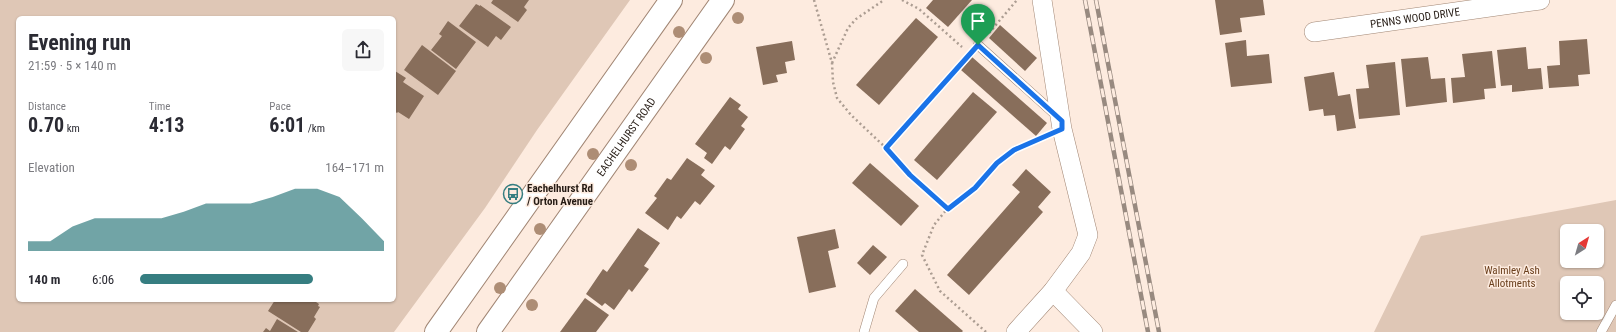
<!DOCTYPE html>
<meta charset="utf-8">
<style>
body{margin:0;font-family:"Roboto Condensed",sans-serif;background:#f7f7f7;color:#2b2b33;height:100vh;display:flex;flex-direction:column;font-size:15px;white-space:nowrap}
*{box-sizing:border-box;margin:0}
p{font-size:13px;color:#7c7c81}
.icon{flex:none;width:22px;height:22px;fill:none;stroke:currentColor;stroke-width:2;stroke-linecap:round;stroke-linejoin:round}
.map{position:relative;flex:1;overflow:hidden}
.details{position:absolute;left:16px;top:16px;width:380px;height:286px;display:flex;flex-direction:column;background:#fff;border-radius:6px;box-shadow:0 1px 3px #0004}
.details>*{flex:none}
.needle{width:26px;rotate:37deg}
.tools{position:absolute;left:1560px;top:224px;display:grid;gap:8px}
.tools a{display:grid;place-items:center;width:44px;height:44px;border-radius:6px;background:#fff;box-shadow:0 1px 3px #0004;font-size:20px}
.pin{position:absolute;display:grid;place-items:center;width:34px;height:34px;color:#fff;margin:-41px -17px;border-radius:50% 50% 50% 0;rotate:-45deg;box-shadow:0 0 4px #0007}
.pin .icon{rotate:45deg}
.round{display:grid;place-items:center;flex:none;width:42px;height:42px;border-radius:6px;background:#f7f7f7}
.summary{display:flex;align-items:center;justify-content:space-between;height:68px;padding:0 12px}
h1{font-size:22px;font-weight:700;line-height:30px}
.figures{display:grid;grid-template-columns:repeat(3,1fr);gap:6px;height:68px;padding:4px 12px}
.figures div{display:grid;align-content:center}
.figures b{font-size:20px;font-weight:700}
.figures small{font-size:11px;font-weight:400}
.figures p{font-size:11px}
.chart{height:112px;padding:8px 12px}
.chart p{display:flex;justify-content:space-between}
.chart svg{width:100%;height:72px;margin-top:4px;fill:#367e81;opacity:.7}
ul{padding:0 12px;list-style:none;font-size:13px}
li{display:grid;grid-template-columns:64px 48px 1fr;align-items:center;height:30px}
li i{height:10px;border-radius:5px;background:#367e81}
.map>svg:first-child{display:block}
.green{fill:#dfc7b6;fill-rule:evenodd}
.building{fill:#886e5b}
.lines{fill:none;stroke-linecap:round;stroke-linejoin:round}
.service-casing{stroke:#a18674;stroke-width:10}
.minor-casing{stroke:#a18674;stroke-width:20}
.secondary-casing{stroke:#a18674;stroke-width:24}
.path{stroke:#ac9d92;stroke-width:2.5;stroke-dasharray:2 3;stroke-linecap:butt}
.service{stroke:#fff;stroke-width:9}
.minor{stroke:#fff;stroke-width:19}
.secondary{stroke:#fff;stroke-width:22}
.rail-casing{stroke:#988a80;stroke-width:4.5}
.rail{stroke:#fdebdf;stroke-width:3;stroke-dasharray:9;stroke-linecap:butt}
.tree{fill:#ad8d75}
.route-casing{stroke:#fff;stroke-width:8}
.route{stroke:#1a73e8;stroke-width:5}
.labels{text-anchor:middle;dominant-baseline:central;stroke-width:3;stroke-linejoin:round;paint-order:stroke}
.street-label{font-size:11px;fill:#251b14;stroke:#fdebdf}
.poi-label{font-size:11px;font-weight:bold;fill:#251b14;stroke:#fdebdf;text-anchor:start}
.park-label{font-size:11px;fill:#6b401e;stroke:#fdebdf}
</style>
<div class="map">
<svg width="1616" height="332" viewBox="0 0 1616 332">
<rect width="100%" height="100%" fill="#fdebdf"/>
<g class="green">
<path d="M0 0H630L537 130 485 208 394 332H0ZM18 18H394V300H18Z"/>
<path d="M1616 200V332H1374L1421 236ZM1567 231H1597V261H1567ZM1567 283H1597V313H1567Z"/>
</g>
<g class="building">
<polygon points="493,0 529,0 524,7 527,10 518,22 491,3"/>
<polygon points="933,0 972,0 948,27 926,8"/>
<polygon points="1215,0 1263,0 1265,15 1240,18 1242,32 1220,35"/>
<polygon points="476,4 480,6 480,5 511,27 501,40 496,36 488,47 459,26"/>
<polygon points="916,18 938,37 879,105 856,85"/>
<polygon points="448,21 476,42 456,69 431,50 442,36 439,34"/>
<polygon points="1000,25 1037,58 1025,71 989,38"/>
<polygon points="1587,39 1590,74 1578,75 1579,86 1549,88 1547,66 1560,65 1559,41"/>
<polygon points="1246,40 1247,56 1269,54 1272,83 1231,87 1225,43"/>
<polygon points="792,41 795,60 785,62 787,73 776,75 778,82 763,85 756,47"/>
<polygon points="422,45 456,71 438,95 404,70"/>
<polygon points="1526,47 1528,69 1541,68 1543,89 1512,92 1512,85 1501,86 1497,50"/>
<polygon points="1492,51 1496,88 1484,89 1485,99 1453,103 1451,78 1465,77 1462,54"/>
<polygon points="972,57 1047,123 1036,136 961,70"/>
<polygon points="1428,57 1431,79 1445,78 1447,102 1406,107 1401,59"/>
<polygon points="1395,62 1400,115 1359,119 1356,89 1369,88 1366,65"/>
<polygon points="395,71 406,78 403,82 424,96 409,119 398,112 397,113 394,111"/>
<polygon points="1334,72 1338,96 1350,94 1356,128 1337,131 1335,115 1324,116 1323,109 1309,111 1304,77"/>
<polygon points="973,92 997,112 937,180 914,160"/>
<polygon points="730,97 741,105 738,109 748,117 741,126 745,129 730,150 725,146 712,164 704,158 707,153 695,144"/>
<polygon points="687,158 705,170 701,175 715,186 700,205 695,201 681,219 677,216 668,230 645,213 657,198 654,196 667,178 671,180"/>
<polygon points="870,163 919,206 901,226 852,183"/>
<polygon points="1026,169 1051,192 1038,207 1043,212 969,295 947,275 1020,192 1012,185"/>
<polygon points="638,228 660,243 644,266 649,269 632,292 629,289 614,310 605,303 602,306 586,294 603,269 607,272"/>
<polygon points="835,229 839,248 828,251 836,287 809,293 797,237"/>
<polygon points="873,245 887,257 870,275 857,263"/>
<polygon points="915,289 963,331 962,332 919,332 895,311"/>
<polygon points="585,298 609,315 596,332 560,332"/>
<polygon points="275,300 313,300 319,304 318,306 320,307 314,317 316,319 308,332 301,332 268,311"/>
<polygon points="277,319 298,332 263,332 266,328 270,331"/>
</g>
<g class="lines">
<defs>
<g id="service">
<polyline points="978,45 1057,116"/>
<polyline points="864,332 874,298 903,264"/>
<polyline points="1601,332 1616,305"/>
</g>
<g id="minor">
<path id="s1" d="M1314 32 1540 0"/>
<polyline points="1053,291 1093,332"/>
<polyline points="1016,332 1053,291 1081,253 1088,235 1062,129 1042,0"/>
</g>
<g id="secondary">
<polyline points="436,332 671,0"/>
<path id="s2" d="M488 332 723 0"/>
</g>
</defs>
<use href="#service" class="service-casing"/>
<use href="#minor" class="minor-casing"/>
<use href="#secondary" class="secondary-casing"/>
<g class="path">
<polyline points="814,0 832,63 833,82 837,98 851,115 886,148 911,175 947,209"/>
<polyline points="902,0 919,9 962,47"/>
<polyline points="989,33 1017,0"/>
<polyline points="832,63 848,28 856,19 884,0"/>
<polyline points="886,148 968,56"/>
<polyline points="986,332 940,291 922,255 934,225 947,209 975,188 997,163 1014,150 1044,138"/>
</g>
<use href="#service" class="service"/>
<use href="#minor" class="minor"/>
<use href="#secondary" class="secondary"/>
<defs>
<g id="rail">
<polyline points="1085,0 1148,332"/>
<polyline points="1096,0 1159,332"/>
</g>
</defs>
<use href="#rail" class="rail-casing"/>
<use href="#rail" class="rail"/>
</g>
<g class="tree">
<circle cx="738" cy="18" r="6"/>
<circle cx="679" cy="32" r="6"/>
<circle cx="706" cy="58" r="6"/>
<circle cx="593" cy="154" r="6"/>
<circle cx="631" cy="165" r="6"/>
<circle cx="540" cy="229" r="6"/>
<circle cx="500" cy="288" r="6"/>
<circle cx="532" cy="305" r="6"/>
</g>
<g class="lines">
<defs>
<polygon id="route" points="978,45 1062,121 1062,129 1014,150 997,163 975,188 948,209 910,175 886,148"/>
</defs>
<use href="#route" class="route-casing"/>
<use href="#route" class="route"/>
</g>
<defs>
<symbol id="bus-ring" viewBox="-11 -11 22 22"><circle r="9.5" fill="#fdebdf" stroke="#367e81" stroke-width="1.5"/><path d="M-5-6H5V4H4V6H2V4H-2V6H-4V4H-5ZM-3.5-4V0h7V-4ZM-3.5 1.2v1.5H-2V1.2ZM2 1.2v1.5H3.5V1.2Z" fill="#367e81"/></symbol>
</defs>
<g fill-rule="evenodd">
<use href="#bus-ring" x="502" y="183" width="22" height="22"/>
</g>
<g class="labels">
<g class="street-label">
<text stroke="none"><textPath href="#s1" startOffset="102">PENNS WOOD DRIVE</textPath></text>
<text stroke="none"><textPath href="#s2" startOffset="239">EACHELHURST ROAD</textPath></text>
</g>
<g class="poi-label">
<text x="527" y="188">Eachelhurst Rd<tspan x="527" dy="13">/ Orton Avenue</tspan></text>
</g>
<g class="park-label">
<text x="1512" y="270">Walmley Ash<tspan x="1512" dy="13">Allotments</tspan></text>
</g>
</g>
</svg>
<div class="tools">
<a><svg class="needle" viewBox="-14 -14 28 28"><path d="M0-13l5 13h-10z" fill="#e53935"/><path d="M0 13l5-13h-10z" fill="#7c7c81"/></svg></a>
<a><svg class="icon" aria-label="locate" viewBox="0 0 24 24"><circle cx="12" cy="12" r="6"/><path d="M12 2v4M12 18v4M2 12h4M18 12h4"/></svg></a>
</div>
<div class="pin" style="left:978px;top:45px;background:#1e9e55"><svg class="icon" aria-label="arrive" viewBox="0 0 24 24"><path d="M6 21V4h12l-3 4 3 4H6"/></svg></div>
<section class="details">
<div class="summary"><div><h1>Evening run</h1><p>21:59 · 5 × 140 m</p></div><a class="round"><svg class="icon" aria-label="share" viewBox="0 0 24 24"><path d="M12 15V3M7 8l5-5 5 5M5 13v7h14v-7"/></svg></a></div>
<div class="figures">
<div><p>Distance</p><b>0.70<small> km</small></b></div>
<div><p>Time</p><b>4:13</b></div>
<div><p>Pace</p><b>6:01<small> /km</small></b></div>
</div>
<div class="chart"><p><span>Elevation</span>164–171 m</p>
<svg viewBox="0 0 160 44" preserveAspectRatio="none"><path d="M0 44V38L10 38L20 29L30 24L40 24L50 24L60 24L70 20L80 15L90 15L100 15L110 11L120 6L130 6L140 11L150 24L160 38V44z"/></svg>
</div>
<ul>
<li><b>140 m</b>6:06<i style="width:71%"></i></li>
</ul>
</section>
</div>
